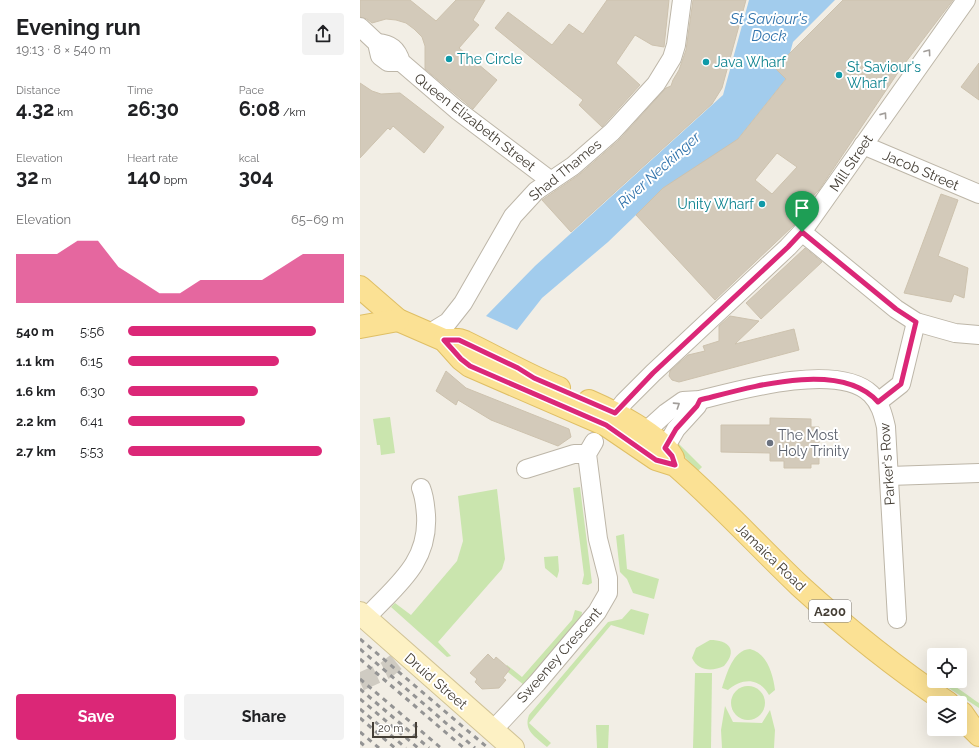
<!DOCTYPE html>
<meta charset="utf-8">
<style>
body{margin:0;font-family:Raleway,sans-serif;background:#f2f2f2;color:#202124;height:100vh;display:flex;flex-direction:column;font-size:15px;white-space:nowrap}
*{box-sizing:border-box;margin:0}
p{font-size:13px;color:#757577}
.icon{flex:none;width:22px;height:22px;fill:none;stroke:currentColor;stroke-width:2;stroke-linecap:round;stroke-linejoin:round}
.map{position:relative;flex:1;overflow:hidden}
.side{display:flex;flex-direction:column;background:#fff;width:360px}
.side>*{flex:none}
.buttons{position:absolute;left:567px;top:648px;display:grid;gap:8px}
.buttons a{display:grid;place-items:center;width:40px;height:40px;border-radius:4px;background:#fff;box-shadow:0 4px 16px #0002;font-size:20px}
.scale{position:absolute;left:12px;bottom:10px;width:45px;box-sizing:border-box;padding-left:4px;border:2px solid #443e35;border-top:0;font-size:11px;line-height:14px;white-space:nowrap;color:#443e35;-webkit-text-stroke:3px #fff;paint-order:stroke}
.pin{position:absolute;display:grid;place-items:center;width:34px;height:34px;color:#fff;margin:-41px -17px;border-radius:50% 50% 50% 0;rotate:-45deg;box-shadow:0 0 4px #0007}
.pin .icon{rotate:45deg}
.round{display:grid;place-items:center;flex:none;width:42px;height:42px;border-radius:4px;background:#f2f2f2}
.overview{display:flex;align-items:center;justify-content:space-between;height:68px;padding:0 16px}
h1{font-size:22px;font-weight:700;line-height:30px}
.figures{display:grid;grid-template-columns:repeat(3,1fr);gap:6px;height:68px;padding:4px 16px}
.figures div{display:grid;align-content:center}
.figures b{font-size:20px;font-weight:700}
.figures small{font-size:11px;font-weight:400}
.figures p{font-size:11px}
.chart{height:112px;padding:8px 16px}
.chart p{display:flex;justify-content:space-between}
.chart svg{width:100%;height:72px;margin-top:4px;fill:#db2777;opacity:.7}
.action{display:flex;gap:8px;margin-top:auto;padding:8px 16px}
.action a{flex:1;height:46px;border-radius:4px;background:#db2777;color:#fff;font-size:16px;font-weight:700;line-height:46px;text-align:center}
.action a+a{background:#f2f2f2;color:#202124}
ul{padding:0 16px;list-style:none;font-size:13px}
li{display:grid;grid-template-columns:64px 48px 1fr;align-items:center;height:30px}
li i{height:10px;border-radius:5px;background:#db2777}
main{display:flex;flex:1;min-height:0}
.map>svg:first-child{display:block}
.green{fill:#cae5ae}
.water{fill:#a2cced}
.building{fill:#d3caba;stroke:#cdc2ae;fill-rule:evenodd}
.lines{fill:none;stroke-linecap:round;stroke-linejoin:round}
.street-tunnel{stroke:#cfcbc2;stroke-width:18;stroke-dasharray:18 9;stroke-linecap:butt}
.street-casing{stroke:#bdb6a8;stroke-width:20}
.secondary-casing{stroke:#d1c396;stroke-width:24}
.primary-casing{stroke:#dfbf65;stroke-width:24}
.street{stroke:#fff;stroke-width:18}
.secondary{stroke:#fdf1c4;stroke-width:22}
.primary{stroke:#fbe194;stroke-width:22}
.rail{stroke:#949494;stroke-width:3;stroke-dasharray:5 5;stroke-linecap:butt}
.oneway{stroke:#a29e9a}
.route-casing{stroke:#fff;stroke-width:8}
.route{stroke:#db2777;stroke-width:5}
.culture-dot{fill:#0f9aa8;stroke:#fff;stroke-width:1.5}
.worship-dot{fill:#6b7280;stroke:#fff;stroke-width:1.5}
.labels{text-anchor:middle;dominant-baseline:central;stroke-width:4;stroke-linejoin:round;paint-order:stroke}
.shield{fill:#fff;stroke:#7c7872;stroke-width:1}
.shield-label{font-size:13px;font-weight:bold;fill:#443e35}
.culture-label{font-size:14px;fill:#0d838f;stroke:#fff;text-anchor:start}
.street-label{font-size:14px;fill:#443e35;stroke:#fff}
.worship-label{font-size:14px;fill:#5b616d;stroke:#fff;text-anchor:start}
.water-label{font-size:15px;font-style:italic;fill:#3274ac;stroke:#fff}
</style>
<main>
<section class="side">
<div class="overview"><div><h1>Evening run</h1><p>19:13 · 8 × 540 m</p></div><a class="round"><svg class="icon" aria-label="share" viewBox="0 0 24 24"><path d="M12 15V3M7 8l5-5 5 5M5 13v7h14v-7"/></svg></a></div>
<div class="figures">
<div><p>Distance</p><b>4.32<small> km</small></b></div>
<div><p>Time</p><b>26:30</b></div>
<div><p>Pace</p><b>6:08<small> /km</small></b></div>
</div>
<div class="figures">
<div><p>Elevation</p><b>32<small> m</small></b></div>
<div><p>Heart rate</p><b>140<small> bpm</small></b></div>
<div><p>kcal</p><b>304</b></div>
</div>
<div class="chart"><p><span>Elevation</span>65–69 m</p>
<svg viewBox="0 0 160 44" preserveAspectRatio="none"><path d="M0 44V14L10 14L20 14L30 6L40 6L50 22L60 30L70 38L80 38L90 30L100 30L110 30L120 30L130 22L140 14L150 14L160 14V44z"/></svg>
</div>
<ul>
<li><b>540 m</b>5:56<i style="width:87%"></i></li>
<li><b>1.1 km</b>6:15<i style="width:70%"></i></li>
<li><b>1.6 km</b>6:30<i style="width:60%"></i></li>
<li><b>2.2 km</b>6:41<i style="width:54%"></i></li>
<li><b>2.7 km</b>5:53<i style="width:90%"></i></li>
</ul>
<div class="action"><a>Save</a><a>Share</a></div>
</section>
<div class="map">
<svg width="619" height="748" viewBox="0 0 619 748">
<rect width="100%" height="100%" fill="#f2eee5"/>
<g class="green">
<polygon points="30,417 35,453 21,455 20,445 17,445 13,419"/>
<polygon points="318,443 342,467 338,471 318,450 317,445"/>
<polygon points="220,487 232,583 228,585 222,584 224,575 213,488"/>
<polygon points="137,489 145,559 142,569 78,642 91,656 87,657 31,607 35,603 51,615 97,561 103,541 98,496"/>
<polygon points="264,534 267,569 299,579 294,599 273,593 267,579 260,572 256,536"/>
<polygon points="198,556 199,571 197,578 185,568 184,557"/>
<path d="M271 609 289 614 284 635 251 625 169 723 191 743 187 747C176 737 163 731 169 715L248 622 262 619Z"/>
<polygon points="215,610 222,612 221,619 164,685 144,669 147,665 162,677 212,620"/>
<path d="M350 640C369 640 378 650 364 666 352 672 338 671 332 658L336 648Z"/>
<path d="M390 649C407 653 413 674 415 690L409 695C399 677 382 678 368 690L362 688C367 673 373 650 390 649Z"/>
<polygon points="335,673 352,673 351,748 333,748"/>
<path d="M578 681C593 681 607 696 619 703V708Z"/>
<circle cx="388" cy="703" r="17"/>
<polygon points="365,706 373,722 402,723 410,710 415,730 414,748 362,748 361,730"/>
<polygon points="236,725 249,725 248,748 237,748"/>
</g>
<polygon class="water" points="389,0 475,0 433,42 430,53 415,68 426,79 378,139 276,215 248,242 182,298 157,330 126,316 175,266 363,95"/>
<g class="building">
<polygon points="0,0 50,0 76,21 96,0 125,0 113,20 119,25 99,48 137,80 113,109 65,69 65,46 62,37 54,29 46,23 36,20 26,19 12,23 7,19 0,17"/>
<polygon points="247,0 309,0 304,47 292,45 275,35 256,63 280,85 242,127 219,105 223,100 135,28 148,12 192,45 209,24 223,34"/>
<polygon points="333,0 386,0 362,88 352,104 342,113 211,232 182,200 220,174 259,140 306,88 311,86 313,80 319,70 326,50"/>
<path d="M483 0H593L539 71 459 190 436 214 440 217 434 225 355 300 276 215 303 188 378 139 426 79 415 68ZM417 153 437 167 412 194 395 180Z"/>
<polygon points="619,63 619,100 601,87"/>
<polygon points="0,83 12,91 21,94 40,93 84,127 64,153 33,126 30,130 28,128 0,158"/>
<polygon points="581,194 598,200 578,256 608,268 604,298 594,294 591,302 544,293"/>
<polygon points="445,248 462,262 401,319 386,303"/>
<polygon points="370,316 399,321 375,344 434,329 439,350 319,382 312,380 309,376 310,371 328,355 345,351 343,346 359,341 359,326"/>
<polygon points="86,371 106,388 209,429 211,437 198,446 131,420 98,400 96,405 76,391"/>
<polygon points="410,418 451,419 451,427 459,427 459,464 451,464 451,468 424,468 424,461 410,461 410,453 361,452 361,425 410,425"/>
<polygon points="128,654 134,660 136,657 150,669 143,678 146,680 139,688 122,689 115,682 117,679 110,673"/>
</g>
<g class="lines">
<polyline class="street-tunnel" points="0,682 26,670 36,662"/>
<defs>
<g id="street">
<polyline points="0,27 17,43 20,56 28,62 41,62"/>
<path d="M17 43C31 44 37 49 41 62L97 110 191 181"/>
<polyline points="503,145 619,194"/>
<polyline points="442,232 536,309 556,322 595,333 619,335"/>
<polyline points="70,333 88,322 103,303 153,216 176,191 213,166 252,132 296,84 312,58 316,45 322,0"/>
<polyline points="518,402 541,384 556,322"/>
<polyline points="247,424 264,402 293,373 428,247 442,232 606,0"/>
<path d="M284 445 285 432 306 413 323 401 340 400C379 390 478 362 511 394 520 403 523 414 526 427L537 619"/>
<polyline points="305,448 316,429 337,406 340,400"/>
<polyline points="166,469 214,454 227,454"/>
<polyline points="529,476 619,473"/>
<path d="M6 618C35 586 69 564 66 515 65 505 65 498 61 488"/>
<polyline points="133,730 177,683 237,612 248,593 248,578 238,539 227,454 234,442"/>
</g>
<polyline id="secondary" points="0,613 153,748"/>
<g id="primary">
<path d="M0 287 38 320 84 340 101 359 110 366 246 425 296 459 315 465C359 503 398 546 440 586 486 628 536 668 588 703"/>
<polyline points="0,327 38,320"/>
<path d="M84 340H99L105 342C136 357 167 375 199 388"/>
<path d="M229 401C252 411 301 435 313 458"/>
<polyline points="602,713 613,729 619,735"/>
</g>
</defs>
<use href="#street" class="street-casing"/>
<use href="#secondary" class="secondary-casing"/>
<use href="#primary" class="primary-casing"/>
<use href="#street" class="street"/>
<use href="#secondary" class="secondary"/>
<use href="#primary" class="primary"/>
<g class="rail">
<polyline points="0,639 128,748"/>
<polyline points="0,649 115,748"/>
<polyline points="0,659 104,748"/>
<polyline points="0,679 81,748"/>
<polyline points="0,689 69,748"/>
<polyline points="0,699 58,748"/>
<polyline points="0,709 46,748"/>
<polyline points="0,718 35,748"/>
<polyline points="0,732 19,748"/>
<polyline points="0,742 7,748"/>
</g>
</g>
<defs><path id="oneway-chevron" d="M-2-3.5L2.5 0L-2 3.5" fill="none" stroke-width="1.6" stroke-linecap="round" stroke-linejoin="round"/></defs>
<g class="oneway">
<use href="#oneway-chevron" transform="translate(568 52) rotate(-54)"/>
<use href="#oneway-chevron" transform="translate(524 115) rotate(-55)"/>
<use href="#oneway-chevron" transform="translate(317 405) rotate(-33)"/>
</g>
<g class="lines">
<defs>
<path id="route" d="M442 232 536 309 556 322 541 384 518 402C480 359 388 388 340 400L337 406 316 429 305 448 312 456 315 465 296 460 246 425 110 366 101 359 84 340H99L158 368 174 378 255 413 293 373 428 247Z"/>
</defs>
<use href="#route" class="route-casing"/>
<use href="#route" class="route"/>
</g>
<g class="culture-dot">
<circle cx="89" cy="59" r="4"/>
<circle cx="346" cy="62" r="4"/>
<circle cx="479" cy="75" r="4"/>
<circle cx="402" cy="204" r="4"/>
</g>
<circle class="worship-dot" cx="410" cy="443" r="4"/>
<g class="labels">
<rect class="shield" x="449" y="600" width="42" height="22" rx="3"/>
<g class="shield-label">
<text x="470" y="611">A200</text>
</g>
<g class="culture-label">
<text x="97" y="59">The Circle</text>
<text x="354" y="62">Java Wharf</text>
<text x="487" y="67">St Saviour's<tspan x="487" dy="16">Wharf</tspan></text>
<text x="394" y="204" text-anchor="end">Unity Wharf</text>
</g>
<g class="street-label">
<text transform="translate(115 122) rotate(38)">Queen Elizabeth Street</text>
<text transform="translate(491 163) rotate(-56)">Mill Street</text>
<text transform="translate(205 170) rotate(-39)">Shad Thames</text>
<text transform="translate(561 170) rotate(23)">Jacob Street</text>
<text transform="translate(527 464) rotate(-94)">Parker's Row</text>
<text transform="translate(411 557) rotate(44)">Jamaica Road</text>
<text transform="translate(199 655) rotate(-49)">Sweeney Crescent</text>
<text transform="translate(76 681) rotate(41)">Druid Street</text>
</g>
<g class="worship-label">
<text x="418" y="435">The Most<tspan x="418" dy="16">Holy Trinity</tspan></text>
</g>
<g class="water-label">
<text x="409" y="19">St Saviour's<tspan x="409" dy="17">Dock</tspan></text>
<text transform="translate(299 170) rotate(-42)">River Neckinger</text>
</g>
</g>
</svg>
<div class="buttons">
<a><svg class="icon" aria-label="locate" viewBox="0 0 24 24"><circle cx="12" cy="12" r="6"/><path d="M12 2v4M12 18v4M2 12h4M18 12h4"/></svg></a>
<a><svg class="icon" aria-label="layers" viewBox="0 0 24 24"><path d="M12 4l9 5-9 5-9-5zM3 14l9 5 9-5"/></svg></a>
</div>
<div class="scale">20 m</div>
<div class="pin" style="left:442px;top:232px;background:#1e9e55"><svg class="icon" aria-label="arrive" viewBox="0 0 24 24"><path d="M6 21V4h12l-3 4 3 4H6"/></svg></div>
</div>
</main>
